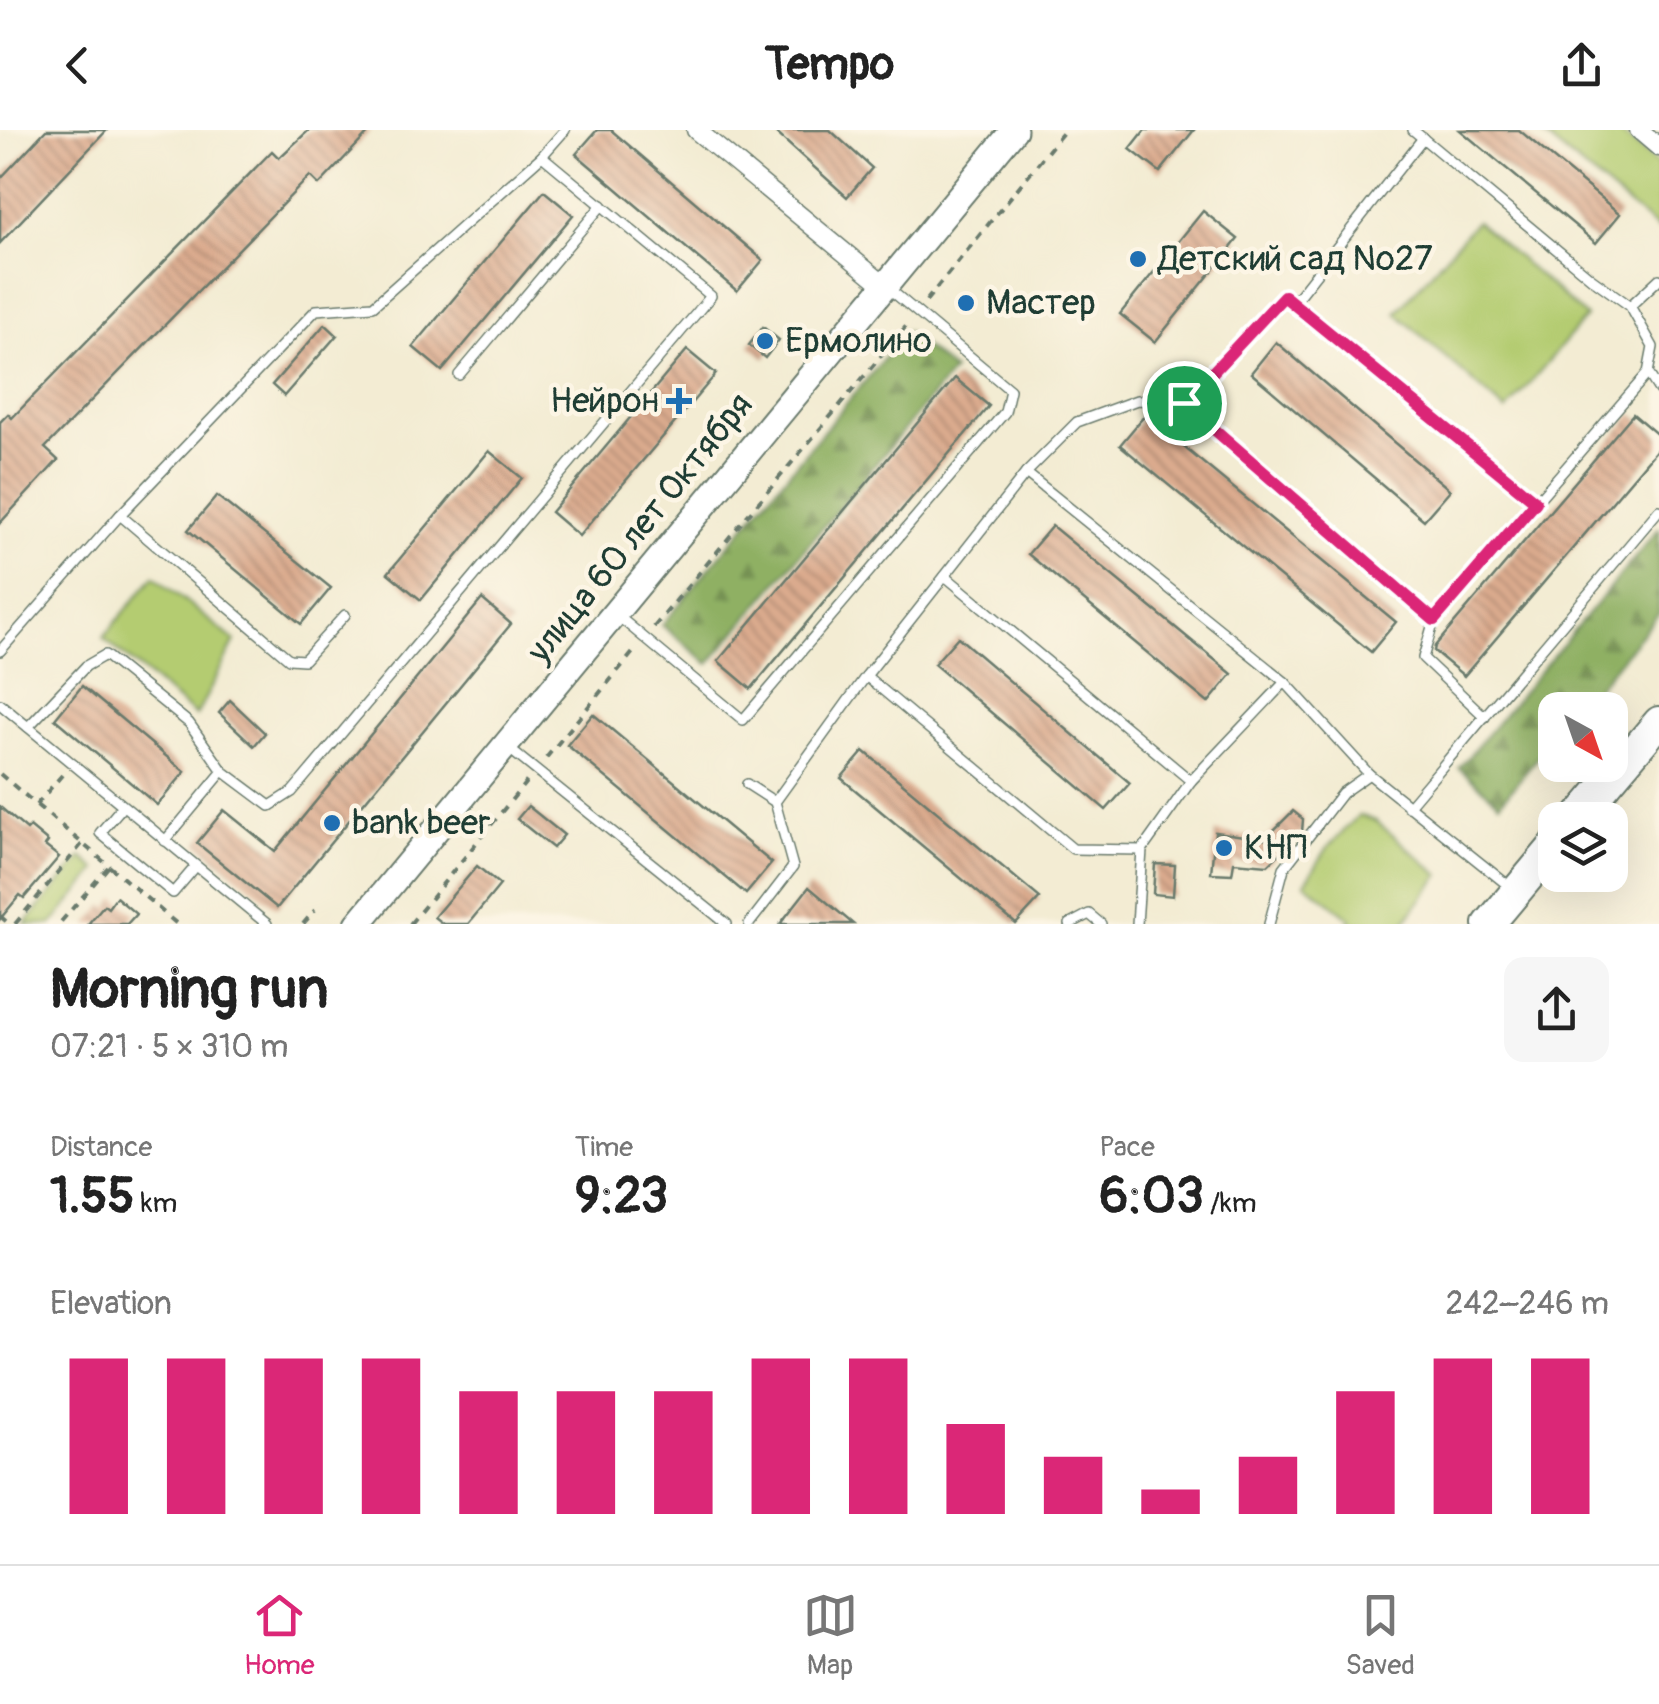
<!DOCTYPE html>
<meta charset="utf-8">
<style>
body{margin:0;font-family:Pangolin,sans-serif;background:#f6f6f6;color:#222;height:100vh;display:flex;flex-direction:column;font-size:38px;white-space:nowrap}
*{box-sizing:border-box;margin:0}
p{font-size:32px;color:#767676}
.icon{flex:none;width:55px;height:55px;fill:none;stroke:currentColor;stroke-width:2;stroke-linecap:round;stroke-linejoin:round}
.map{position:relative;height:794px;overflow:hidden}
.side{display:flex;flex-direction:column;background:#fff;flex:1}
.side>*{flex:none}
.needle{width:65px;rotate:140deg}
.controls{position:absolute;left:1538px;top:562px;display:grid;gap:20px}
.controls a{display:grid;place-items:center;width:90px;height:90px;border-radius:20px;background:#fff;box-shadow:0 10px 40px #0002;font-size:50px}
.pin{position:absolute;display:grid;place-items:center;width:85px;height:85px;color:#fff;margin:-42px;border:5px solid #fff;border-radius:50%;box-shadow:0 2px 10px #0007}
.round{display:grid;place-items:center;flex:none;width:105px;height:105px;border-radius:20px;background:#f6f6f6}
.overview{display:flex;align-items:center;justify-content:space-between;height:170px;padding:0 50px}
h1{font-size:55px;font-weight:700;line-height:75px}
.stats{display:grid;grid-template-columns:repeat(3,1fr);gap:15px;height:170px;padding:10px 50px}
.stats div{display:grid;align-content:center}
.stats b{font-size:50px;font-weight:700}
.stats small{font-size:28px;font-weight:400}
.stats p{font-size:28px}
.chart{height:280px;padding:20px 50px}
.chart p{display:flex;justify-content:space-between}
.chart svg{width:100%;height:180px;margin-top:10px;stroke:#db2777;stroke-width:6}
header{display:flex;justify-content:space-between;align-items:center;height:130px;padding:0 50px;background:#fff;font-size:45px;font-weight:700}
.dock{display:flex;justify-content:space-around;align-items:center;height:140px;border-top:2px solid #e0e0e0;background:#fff;font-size:28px;color:#767676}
.dock a{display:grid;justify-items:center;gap:5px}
.dock .current{color:#db2777}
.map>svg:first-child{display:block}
.green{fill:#b4cc71;stroke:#6a8452;stroke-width:2.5}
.forest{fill:url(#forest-firs);stroke:#57764c;stroke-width:2.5}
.building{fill:url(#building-back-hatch)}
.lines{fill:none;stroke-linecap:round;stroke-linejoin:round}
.lane-casing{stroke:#697a6c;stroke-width:12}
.street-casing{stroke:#697a6c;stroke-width:21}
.secondary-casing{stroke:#697a6c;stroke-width:29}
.highway-casing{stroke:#697a6c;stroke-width:34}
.path{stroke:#697a6c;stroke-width:4;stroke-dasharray:8 8;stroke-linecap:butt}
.lane{stroke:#fff;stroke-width:9}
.street{stroke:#fff;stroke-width:18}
.secondary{stroke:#fff;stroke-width:25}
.highway{stroke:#fff;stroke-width:30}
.route-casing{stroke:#fff;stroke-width:20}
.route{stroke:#db2777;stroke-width:12}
.poi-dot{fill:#1f6fb2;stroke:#fcf5e5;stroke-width:4}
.labels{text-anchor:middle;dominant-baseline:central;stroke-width:9;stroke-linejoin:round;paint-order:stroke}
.poi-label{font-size:35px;fill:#1f3d34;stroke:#fcf5e5;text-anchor:start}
.street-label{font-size:35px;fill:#1f3d34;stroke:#fcf5e5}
</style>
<header><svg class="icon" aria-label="back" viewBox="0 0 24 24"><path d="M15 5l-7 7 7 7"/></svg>Tempo<svg class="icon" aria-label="share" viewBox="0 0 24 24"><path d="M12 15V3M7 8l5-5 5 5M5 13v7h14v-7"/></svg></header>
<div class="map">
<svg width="1659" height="794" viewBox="0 0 1659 794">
<defs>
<pattern id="forest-firs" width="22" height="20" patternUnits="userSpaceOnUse" patternTransform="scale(2.5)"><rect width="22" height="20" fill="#8fb063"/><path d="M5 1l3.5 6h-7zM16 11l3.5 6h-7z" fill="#749052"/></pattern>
<pattern id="building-back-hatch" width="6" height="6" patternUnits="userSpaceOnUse" patternTransform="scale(2.5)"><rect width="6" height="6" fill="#dbab8e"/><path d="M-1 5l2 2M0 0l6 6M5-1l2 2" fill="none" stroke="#b18c75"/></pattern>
</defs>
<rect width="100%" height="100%" fill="#fcf5e5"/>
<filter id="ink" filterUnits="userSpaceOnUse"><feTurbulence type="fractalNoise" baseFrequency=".01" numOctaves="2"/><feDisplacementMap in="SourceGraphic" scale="20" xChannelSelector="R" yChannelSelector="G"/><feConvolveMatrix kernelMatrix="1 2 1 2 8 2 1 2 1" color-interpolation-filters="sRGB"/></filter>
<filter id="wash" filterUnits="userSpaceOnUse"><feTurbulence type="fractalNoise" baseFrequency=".0048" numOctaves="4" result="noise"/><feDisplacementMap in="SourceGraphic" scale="40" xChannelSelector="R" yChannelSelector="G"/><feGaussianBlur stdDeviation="2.25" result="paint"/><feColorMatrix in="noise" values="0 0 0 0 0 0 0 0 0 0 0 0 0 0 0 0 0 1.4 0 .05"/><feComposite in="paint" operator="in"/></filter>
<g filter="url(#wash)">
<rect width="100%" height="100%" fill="#f3ecd3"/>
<g class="green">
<polygon points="1537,0 1617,0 1659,35 1659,100"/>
<polygon points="1476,91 1586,187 1506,281 1396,183"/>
<polygon points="154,446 235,511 196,586 103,508"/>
<polygon points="1359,685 1376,691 1440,745 1403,794 1348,794 1351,789 1305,753 1328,717"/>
<polygon points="82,727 97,740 52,794 25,794"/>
</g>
<g class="forest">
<polygon points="906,202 953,241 709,534 662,495"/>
<polygon points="1659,399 1659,483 1578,580 1555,580 1555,607 1500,673 1459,638"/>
</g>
<g id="blocks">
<g class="building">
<polygon points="46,0 107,0 0,113 0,49"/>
<polygon points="309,0 371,0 319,55 310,46 45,318 58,330 0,393 0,292 8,284 12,288 272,21 279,28"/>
<polygon points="597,0 611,0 763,130 737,161 576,24"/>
<polygon points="773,0 830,0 872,38 847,67"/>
<polygon points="1145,0 1194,0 1160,42 1130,19"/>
<polygon points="1460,0 1519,0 1620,84 1596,113"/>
<polygon points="544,61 573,85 442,241 413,217"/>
<polygon points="1203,81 1238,109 1155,212 1120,184"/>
<polygon points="325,194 337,205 284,266 272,255"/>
<polygon points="763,197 779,210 765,228 749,215"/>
<polygon points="1276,212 1450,360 1424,390 1251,243"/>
<polygon points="687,220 716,244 579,406 551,382"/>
<polygon points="955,248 989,276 751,559 718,531"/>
<polygon points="1633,284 1659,306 1659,317 1464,546 1434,521 1435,516"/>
<polygon points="1145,285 1396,492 1371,522 1120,315"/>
<polygon points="489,321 522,348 421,470 388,443"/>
<polygon points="217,366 331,458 301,494 188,400"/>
<polygon points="1052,396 1232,544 1208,573 1028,424"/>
<polygon points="482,469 511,494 277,778 197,713 224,680 275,721"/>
<polygon points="958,507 1130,653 1106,680 934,534"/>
<polygon points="82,556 185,642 157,675 55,589"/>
<polygon points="230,570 265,603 254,616 219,583"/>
<polygon points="593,584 772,733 746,764 567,615"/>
<polygon points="864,621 1040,768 1016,794 841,648"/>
<polygon points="528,676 564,705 553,718 517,689"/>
<polygon points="0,677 27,700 30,697 48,712 45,716 59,727 24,768 20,765 0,789"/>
<polygon points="1293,681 1303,689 1302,702 1268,735 1234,732 1232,744 1211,743 1215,702 1265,709"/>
<polygon points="1155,734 1175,735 1173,766 1153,764"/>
<polygon points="477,736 500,755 468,794 443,794 434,787"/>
<polygon points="809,757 853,794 780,794"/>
<polygon points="116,767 136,784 127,794 88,794 104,775 108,778"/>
</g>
</g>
</g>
<g filter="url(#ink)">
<use href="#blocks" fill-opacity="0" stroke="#697a6c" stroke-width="2.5"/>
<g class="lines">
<defs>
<g id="lane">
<polyline points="1413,0 1591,148 1630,176"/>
<polyline points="1659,149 1630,176 1653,217 1648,243 1659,260"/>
<polyline points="1293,173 1536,372"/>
<polyline points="459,245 602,75"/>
<polyline points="1184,273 1434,490"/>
<polyline points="1026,343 1285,552 1369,644"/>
<polyline points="120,385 316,180 373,176 542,26 565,0"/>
<polyline points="945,446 1191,651"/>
<polyline points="618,486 743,590 1005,282 1010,260 887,157"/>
<polyline points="0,521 120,385 289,529 304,530 345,485"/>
<polyline points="866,546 1073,719 1142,720"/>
<polyline points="0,574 267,794"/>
<polyline points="1485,587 1423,528 1434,490 1648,243"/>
<polyline points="28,597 86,536 105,525 189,593 223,641 270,676 292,662 711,166 542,26"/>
<polyline points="507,617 727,794"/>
<polyline points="747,654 775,672"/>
<polyline points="122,677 100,703 173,763 196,736"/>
<polyline points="1408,677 1659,380"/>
<polyline points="165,711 223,641"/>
<polyline points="749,794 793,737 775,672 866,546 1026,343 1077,292 1137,270 1184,273 1284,166 1293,173 1423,8"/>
<polyline points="1070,794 1089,784 1101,794"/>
<polyline points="1137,794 1142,720 1191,651 1285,552"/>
<polyline points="1269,794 1284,738 1342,663 1369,644 1514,760"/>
</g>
<g id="street">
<polyline points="696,0 885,156"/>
<polyline points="1639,0 1659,17"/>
</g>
<polyline id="secondary" points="358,794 1014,0"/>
<g id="highway">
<polyline points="1576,690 1659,592"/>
<polyline points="1489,794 1555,715"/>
</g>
</defs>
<use href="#lane" class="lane-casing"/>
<use href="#street" class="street-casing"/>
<use href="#secondary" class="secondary-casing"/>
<use href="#highway" class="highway-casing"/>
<g class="path">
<polyline points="926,171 1065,0"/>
<polyline points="654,497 908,194"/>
<polyline points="546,628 635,520"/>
<polyline points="0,644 109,736 59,794"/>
<polyline points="36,675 62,645"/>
<polyline points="109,736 177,794"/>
<polyline points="0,786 9,794"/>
<polyline points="15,794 82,714"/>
<polyline points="303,794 315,780"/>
<polyline points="410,794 527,651"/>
</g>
<use href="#lane" class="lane"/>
<use href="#street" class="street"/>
<use href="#secondary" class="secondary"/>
<use href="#highway" class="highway"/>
</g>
</g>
<g class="lines" filter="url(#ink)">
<defs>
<polygon id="route" points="1284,166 1536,372 1434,490 1184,273"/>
</defs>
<use href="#route" class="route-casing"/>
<use href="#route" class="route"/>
</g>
<g class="poi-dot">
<circle cx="1138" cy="129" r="10"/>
<circle cx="966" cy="173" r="10"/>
<circle cx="765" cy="211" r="10"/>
<path d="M674 256h10v10h10v10h-10v10h-10v-10h-10v-10h10z"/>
<circle cx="332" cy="693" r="10"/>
<circle cx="1224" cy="718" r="10"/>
</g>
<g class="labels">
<g class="poi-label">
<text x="1158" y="129">Детский сад №27</text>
<text x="986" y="173">Мастер</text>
<text x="785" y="211">Ермолино</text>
<text x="659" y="271" text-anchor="end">Нейрон</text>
<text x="352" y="693">bank beer</text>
<text x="1244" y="718">КНП</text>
</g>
<g class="street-label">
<text transform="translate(640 398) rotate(-51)">улица 60 лет Октября</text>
</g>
</g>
</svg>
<div class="controls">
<a><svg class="needle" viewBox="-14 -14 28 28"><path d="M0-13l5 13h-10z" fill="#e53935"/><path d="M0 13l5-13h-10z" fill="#767676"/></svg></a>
<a><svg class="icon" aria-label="layers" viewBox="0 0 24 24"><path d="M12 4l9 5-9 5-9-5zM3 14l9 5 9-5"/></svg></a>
</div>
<div class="pin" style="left:1184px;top:273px;background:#1e9e55"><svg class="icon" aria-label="arrive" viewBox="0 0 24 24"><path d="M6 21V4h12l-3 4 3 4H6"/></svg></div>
</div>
<section class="side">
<div class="overview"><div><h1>Morning run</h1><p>07:21 · 5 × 310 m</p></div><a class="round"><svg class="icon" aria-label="share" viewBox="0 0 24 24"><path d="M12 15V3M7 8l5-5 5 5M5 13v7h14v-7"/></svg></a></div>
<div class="stats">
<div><p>Distance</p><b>1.55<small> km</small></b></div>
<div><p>Time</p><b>9:23</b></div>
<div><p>Pace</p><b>6:03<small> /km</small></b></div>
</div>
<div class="chart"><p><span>Elevation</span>242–246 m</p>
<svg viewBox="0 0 160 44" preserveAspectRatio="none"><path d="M5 44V6M15 44V6M25 44V6M35 44V6M45 44V14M55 44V14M65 44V14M75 44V6M85 44V6M95 44V22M105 44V30M115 44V38M125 44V30M135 44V14M145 44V6M155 44V6"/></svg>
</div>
</section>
<nav class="dock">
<a class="current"><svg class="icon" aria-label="home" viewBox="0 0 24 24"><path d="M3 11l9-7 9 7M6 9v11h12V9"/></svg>Home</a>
<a><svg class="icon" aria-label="map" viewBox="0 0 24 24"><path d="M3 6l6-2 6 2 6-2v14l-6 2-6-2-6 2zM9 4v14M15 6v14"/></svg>Map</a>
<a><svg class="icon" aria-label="saved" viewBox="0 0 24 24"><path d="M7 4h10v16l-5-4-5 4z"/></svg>Saved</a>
</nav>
